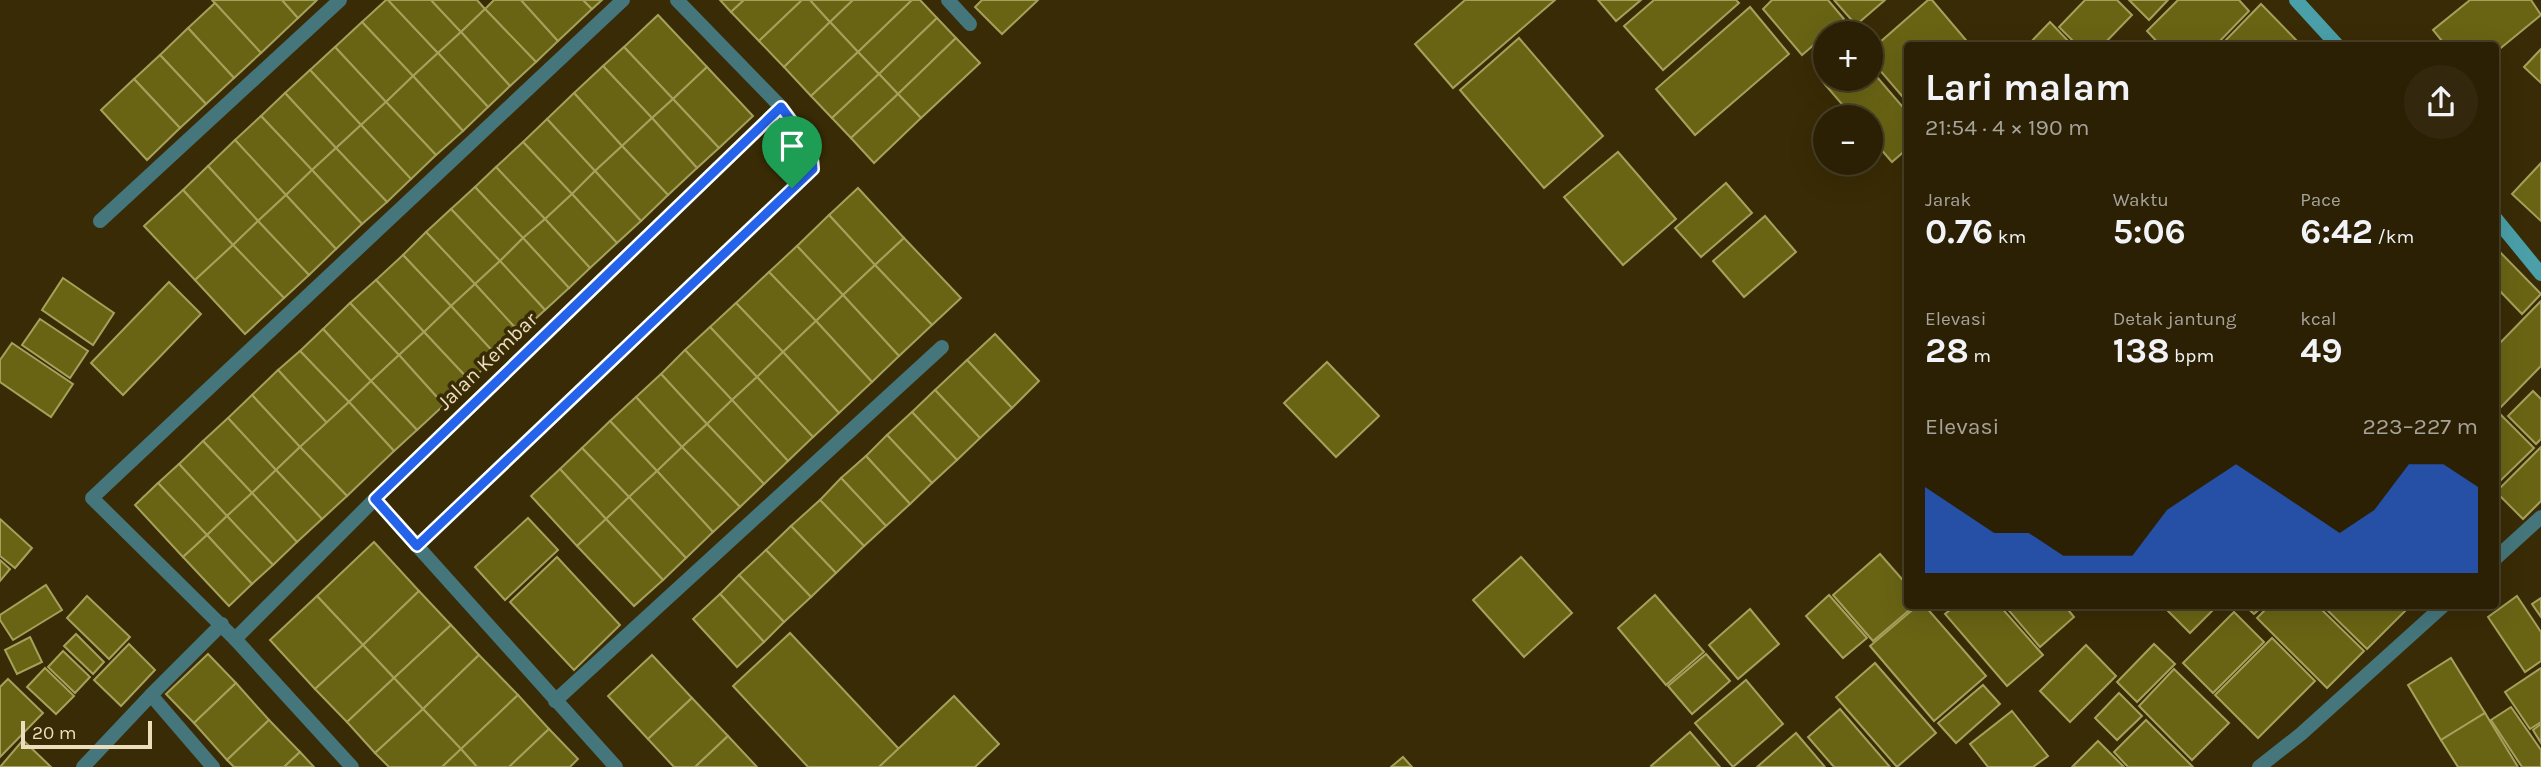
<!DOCTYPE html>
<html lang="id">
<meta charset="utf-8">
<style>
body{margin:0;font-family:Karla,sans-serif;background:#33280e;color:#f1f3f6;height:100vh;display:flex;flex-direction:column;font-size:26px;white-space:nowrap}
*{box-sizing:border-box;margin:0}
p{font-size:23px;color:#a6a39a}
.icon{flex:none;width:38px;height:38px;fill:none;stroke:currentColor;stroke-width:2;stroke-linecap:round;stroke-linejoin:round}
.map{position:relative;flex:1;overflow:hidden}
.sheet{position:absolute;left:1904px;top:42px;width:595px;height:567px;display:flex;flex-direction:column;background:#2b2004;border-radius:7px;box-shadow:0 7px 28px #0002,0 0 0 2px #473e26}
.sheet>*{flex:none}
.buttons{position:absolute;left:1813px;top:21px;display:grid;gap:14px}
.buttons a{display:grid;place-items:center;width:70px;height:70px;border-radius:50%;background:#2b2004;box-shadow:0 7px 28px #0002,0 0 0 2px #473e26;font-size:35px}
.scale{position:absolute;left:21px;bottom:18px;width:131px;box-sizing:border-box;padding-left:7px;border:4px solid #ecddbc;border-top:0;font-size:19px;line-height:24px;white-space:nowrap;color:#ecddbc;-webkit-text-stroke:5px #392b05;paint-order:stroke}
.pin{position:absolute;display:grid;place-items:center;width:60px;height:60px;color:#fff;margin:-72px -30px;border-radius:50% 50% 50% 0;rotate:-45deg;box-shadow:0 0 7px #0007}
.pin .icon{rotate:45deg}
.round{display:grid;place-items:center;flex:none;width:74px;height:74px;border-radius:37px;background:#33280e}
.headline{display:flex;align-items:center;justify-content:space-between;height:119px;padding:0 21px}
h1{font-size:38px;font-weight:700;line-height:52px}
.metrics{display:grid;grid-template-columns:repeat(3,1fr);gap:10px;height:119px;padding:7px 21px}
.metrics div{display:grid;align-content:center}
.metrics b{font-size:35px;font-weight:700}
.metrics small{font-size:19px;font-weight:400}
.metrics p{font-size:19px}
.chart{height:196px;padding:14px 21px}
.chart p{display:flex;justify-content:space-between}
.chart svg{width:100%;height:126px;margin-top:7px;fill:#2563eb;opacity:.7}
.map>svg:first-child{display:block}
.building{fill:#696414;stroke:#a5a15b;stroke-width:2}
.lines{fill:none;stroke-linecap:round;stroke-linejoin:round}
.street{stroke:#44767c;stroke-width:14}
.secondary{stroke:#4a9fa8;stroke-width:14}
.route-casing{stroke:#fff;stroke-width:14}
.route{stroke:#2563eb;stroke-width:9}
.labels{text-anchor:middle;dominant-baseline:central;stroke-width:7;stroke-linejoin:round;paint-order:stroke}
.street-label{font-size:21px;fill:#ecddbc;stroke:#392b05}
</style>
<div class="map">
<svg width="2541" height="767" viewBox="0 0 2541 767">
<rect width="100%" height="100%" fill="#392b05"/>
<g class="building">
<polygon points="212,0 282,0 298,18 261,53"/>
<polygon points="282,0 317,0 298,18"/>
<polygon points="386,0 388,0 438,53 413,76 362,22"/>
<polygon points="388,0 431,0 461,32 438,53"/>
<polygon points="431,0 477,0 485,9 461,32"/>
<polygon points="494,0 521,0 558,41 536,62 485,9"/>
<polygon points="521,0 583,0 592,9 558,41"/>
<polygon points="583,0 602,0 592,9"/>
<polygon points="720,0 744,0 731,12"/>
<polygon points="744,0 802,0 759,41 731,12"/>
<polygon points="802,0 810,0 830,22 784,67 759,41"/>
<polygon points="810,0 853,0 830,22"/>
<polygon points="853,0 912,0 858,52 830,22"/>
<polygon points="912,0 920,0 937,18 879,74 858,52"/>
<polygon points="982,0 1038,0 1002,34 975,7"/>
<polygon points="1465,0 1555,0 1453,88 1415,44"/>
<polygon points="1598,0 1641,0 1616,21"/>
<polygon points="1654,0 1736,0 1739,3 1663,70 1624,26"/>
<polygon points="1772,0 1828,0 1844,19 1802,55 1763,9"/>
<polygon points="1834,0 1885,0 1856,25"/>
<polygon points="1928,0 1932,0 1971,46 1908,46 1908,103 1871,60 1871,50"/>
<polygon points="2085,0 2117,0 2132,15 2102,46 2078,46 2059,27"/>
<polygon points="2129,0 2168,0 2149,20"/>
<polygon points="2178,0 2239,0 2249,11 2215,46 2161,46 2147,31"/>
<polygon points="2470,0 2531,0 2541,15 2496,52 2496,46 2446,46 2433,30"/>
<polygon points="215,3 261,53 234,78 188,28"/>
<polygon points="2261,4 2302,46 2220,46"/>
<polygon points="1750,7 1789,54 1695,135 1656,89"/>
<polygon points="485,9 536,62 510,86 461,32"/>
<polygon points="658,15 707,67 673,99 624,47"/>
<polygon points="937,18 956,38 898,94 879,74"/>
<polygon points="362,22 413,76 386,102 335,47"/>
<polygon points="830,22 858,52 811,96 784,67"/>
<polygon points="2050,22 2073,46 2027,46"/>
<polygon points="188,28 234,78 206,104 160,55"/>
<polygon points="461,32 510,86 488,107 438,53"/>
<polygon points="956,38 980,63 921,118 898,94"/>
<polygon points="1519,38 1603,136 1544,188 1460,90"/>
<polygon points="335,47 386,102 361,125 310,70"/>
<polygon points="624,47 673,99 652,118 603,66"/>
<polygon points="2541,49 2541,83 2524,67"/>
<polygon points="858,52 879,74 832,118 811,96"/>
<polygon points="438,53 488,107 463,131 413,76"/>
<polygon points="160,55 206,104 180,128 134,79"/>
<polygon points="603,66 652,118 622,146 574,93"/>
<polygon points="707,67 753,116 719,148 673,99"/>
<polygon points="310,70 361,125 336,148 285,93"/>
<polygon points="1871,70 1908,113 1908,148 1892,162 1871,138 1871,117 1853,117 1822,81 1825,78 1871,79"/>
<polygon points="879,74 898,94 851,138 832,118"/>
<polygon points="413,76 463,131 436,155 386,102"/>
<polygon points="134,79 180,128 147,160 101,110"/>
<polygon points="285,93 336,148 312,170 261,116"/>
<polygon points="574,93 622,146 595,171 547,119"/>
<polygon points="898,94 921,118 874,163 851,138"/>
<polygon points="673,99 719,148 697,168 652,118"/>
<polygon points="386,102 436,155 411,179 361,125"/>
<polygon points="261,116 312,170 286,195 235,140"/>
<polygon points="652,118 697,168 668,195 622,146"/>
<polygon points="547,119 595,171 572,194 523,142"/>
<polygon points="361,125 411,179 387,202 336,148"/>
<polygon points="235,140 286,195 258,221 208,166"/>
<polygon points="523,142 572,194 545,219 496,167"/>
<polygon points="622,146 668,195 641,221 595,171"/>
<polygon points="336,148 387,202 362,224 312,170"/>
<polygon points="1618,152 1676,219 1623,265 1564,197"/>
<polygon points="2541,163 2541,221 2512,194"/>
<polygon points="208,166 258,221 233,245 183,190"/>
<polygon points="496,167 545,219 523,238 475,187"/>
<polygon points="312,170 362,224 336,249 286,195"/>
<polygon points="595,171 641,221 617,243 572,194"/>
<polygon points="1726,183 1752,213 1701,257 1675,228"/>
<polygon points="475,187 523,238 500,261 451,209"/>
<polygon points="858,188 904,238 875,265 829,215"/>
<polygon points="183,190 233,245 195,280 144,226"/>
<polygon points="572,194 617,243 590,268 545,219"/>
<polygon points="286,195 336,249 309,275 258,221"/>
<polygon points="451,209 500,261 475,284 426,232"/>
<polygon points="829,215 875,265 843,295 797,246"/>
<polygon points="1765,216 1796,252 1744,297 1713,261"/>
<polygon points="545,219 590,268 569,288 523,238"/>
<polygon points="258,221 309,275 284,298 233,245"/>
<polygon points="426,232 475,284 451,306 403,255"/>
<polygon points="523,238 569,288 545,310 500,261"/>
<polygon points="904,238 961,298 932,325 875,265"/>
<polygon points="233,245 284,298 245,334 195,280"/>
<polygon points="797,246 843,295 816,321 769,272"/>
<polygon points="2496,248 2541,294 2522,314 2496,287"/>
<polygon points="403,255 451,306 424,332 376,280"/>
<polygon points="500,261 545,310 520,333 475,284"/>
<polygon points="875,265 932,325 899,356 843,295"/>
<polygon points="769,272 816,321 783,352 736,303"/>
<polygon points="63,278 114,313 93,345 42,310"/>
<polygon points="376,280 424,332 399,355 350,303"/>
<polygon points="169,282 201,314 123,395 91,363"/>
<polygon points="475,284 520,333 497,356 451,306"/>
<polygon points="843,295 899,356 872,382 816,321"/>
<polygon points="2541,301 2541,366 2500,408 2496,403 2496,347"/>
<polygon points="350,303 399,355 371,381 323,329"/>
<polygon points="736,303 783,352 757,377 710,327"/>
<polygon points="451,306 497,356 470,381 424,332"/>
<polygon points="40,319 88,351 70,378 22,345"/>
<polygon points="816,321 872,382 839,413 783,352"/>
<polygon points="710,327 757,377 732,400 685,350"/>
<polygon points="323,329 371,381 349,402 300,351"/>
<polygon points="424,332 470,381 444,405 399,355"/>
<polygon points="995,334 1039,381 1012,408 967,360"/>
<polygon points="12,343 73,384 51,417 0,382 0,360"/>
<polygon points="685,350 732,400 707,424 661,374"/>
<polygon points="300,351 349,402 327,423 278,370"/>
<polygon points="783,352 839,413 813,437 757,377"/>
<polygon points="399,355 444,405 417,430 371,381"/>
<polygon points="967,360 1012,408 980,438 935,390"/>
<polygon points="1327,362 1379,416 1336,457 1284,403"/>
<polygon points="278,370 327,423 300,447 252,395"/>
<polygon points="661,374 707,424 682,447 636,397"/>
<polygon points="757,377 813,437 788,461 732,400"/>
<polygon points="371,381 417,430 394,451 349,402"/>
<polygon points="935,390 980,438 957,460 912,412"/>
<polygon points="2533,391 2541,399 2541,439 2536,444 2508,416"/>
<polygon points="252,395 300,447 276,470 228,418"/>
<polygon points="636,397 682,447 657,471 610,421"/>
<polygon points="732,400 788,461 764,484 707,424"/>
<polygon points="349,402 394,451 347,496 300,447"/>
<polygon points="2496,410 2534,448 2496,485"/>
<polygon points="912,412 957,460 932,483 887,435"/>
<polygon points="228,418 276,470 252,493 203,441"/>
<polygon points="610,421 657,471 629,497 582,448"/>
<polygon points="707,424 764,484 740,507 682,447"/>
<polygon points="887,435 932,483 910,504 866,456"/>
<polygon points="203,441 252,493 227,516 179,464"/>
<polygon points="300,447 347,496 322,519 276,470"/>
<polygon points="682,447 740,507 713,532 657,471"/>
<polygon points="2541,447 2541,501 2523,519 2496,492"/>
<polygon points="582,448 629,497 606,519 560,469"/>
<polygon points="866,456 910,504 886,526 841,478"/>
<polygon points="179,464 227,516 207,535 158,483"/>
<polygon points="560,469 606,519 577,546 531,496"/>
<polygon points="276,470 322,519 297,542 252,493"/>
<polygon points="657,471 713,532 686,558 629,497"/>
<polygon points="841,478 886,526 864,546 820,500"/>
<polygon points="158,483 207,535 183,557 135,505"/>
<polygon points="252,493 297,542 273,565 227,516"/>
<polygon points="629,497 686,558 663,580 606,519"/>
<polygon points="820,500 864,546 836,573 791,526"/>
<polygon points="227,516 273,565 252,584 207,535"/>
<polygon points="528,518 558,550 505,600 475,567"/>
<polygon points="0,519 32,548 15,568 0,556"/>
<polygon points="606,519 663,580 634,606 577,546"/>
<polygon points="791,526 836,573 811,597 766,550"/>
<polygon points="207,535 252,584 229,606 183,557"/>
<polygon points="374,542 419,591 363,645 317,596"/>
<polygon points="766,550 811,597 784,622 739,575"/>
<polygon points="1880,554 1908,586 1908,606 1914,606 1873,641 1833,595"/>
<polygon points="557,557 620,625 574,670 510,602"/>
<polygon points="1521,557 1572,613 1524,657 1473,600"/>
<polygon points="0,560 10,569 0,581"/>
<polygon points="739,575 784,622 764,642 720,594"/>
<polygon points="46,585 62,610 13,640 0,620 0,615"/>
<polygon points="419,591 451,625 394,678 363,645"/>
<polygon points="720,594 764,642 737,667 693,619"/>
<polygon points="1655,595 1704,652 1666,685 1618,628"/>
<polygon points="1829,595 1867,638 1843,658 1806,616"/>
<polygon points="87,596 130,637 109,659 67,618"/>
<polygon points="317,596 363,645 315,689 270,640"/>
<polygon points="2517,596 2541,632 2541,661 2525,672 2488,617"/>
<polygon points="2541,598 2541,617 2532,604"/>
<polygon points="1917,606 1925,606 1986,676 1934,721 1870,646"/>
<polygon points="1955,606 2000,606 2043,655 2007,686 1945,614"/>
<polygon points="2005,606 2065,606 2074,617 2040,647"/>
<polygon points="2163,606 2217,606 2190,633"/>
<polygon points="2245,606 2263,606 2254,614"/>
<polygon points="2269,606 2318,606 2364,651 2327,688 2257,618"/>
<polygon points="2323,606 2399,606 2405,611 2367,649"/>
<polygon points="1750,609 1779,644 1738,679 1709,645"/>
<polygon points="2234,612 2264,642 2213,693 2183,663"/>
<polygon points="451,625 479,655 423,709 394,678"/>
<polygon points="790,633 899,749 879,767 808,767 733,686"/>
<polygon points="76,634 104,662 93,674 64,646"/>
<polygon points="30,637 42,662 17,674 5,650"/>
<polygon points="2272,638 2315,681 2258,738 2215,695"/>
<polygon points="129,644 155,670 121,706 94,680"/>
<polygon points="2154,644 2175,664 2137,702 2117,682"/>
<polygon points="363,645 394,678 347,722 315,689"/>
<polygon points="2086,645 2116,676 2070,722 2040,691"/>
<polygon points="63,651 90,677 75,693 48,667"/>
<polygon points="208,654 236,683 194,723 166,694"/>
<polygon points="1706,654 1730,681 1692,714 1668,686"/>
<polygon points="479,655 518,695 461,749 423,709"/>
<polygon points="652,655 692,698 648,739 608,696"/>
<polygon points="2451,658 2485,713 2441,740 2408,685"/>
<polygon points="1875,663 1936,733 1897,767 1836,697"/>
<polygon points="45,668 74,696 56,714 27,687"/>
<polygon points="2541,668 2541,722 2530,729 2505,692"/>
<polygon points="2174,669 2229,723 2192,760 2139,706"/>
<polygon points="394,678 423,709 375,753 347,722"/>
<polygon points="8,679 43,713 0,757 0,687"/>
<polygon points="1746,680 1783,724 1733,767 1695,723"/>
<polygon points="236,683 269,720 227,760 194,723"/>
<polygon points="1983,685 2000,704 1956,743 1938,723"/>
<polygon points="2119,693 2142,716 2117,740 2095,718"/>
<polygon points="518,695 549,729 509,767 477,767 461,749"/>
<polygon points="954,696 999,744 975,767 879,767"/>
<polygon points="692,698 728,736 695,767 674,767 648,739"/>
<polygon points="2511,707 2541,750 2541,767 2522,767 2491,720"/>
<polygon points="423,709 461,749 442,767 389,767 375,753"/>
<polygon points="1840,709 1890,767 1834,767 1808,737"/>
<polygon points="2012,711 2048,756 2033,767 1988,767 1970,744"/>
<polygon points="2485,713 2518,767 2458,767 2441,740"/>
<polygon points="269,720 300,752 284,767 234,767 227,760"/>
<polygon points="2146,720 2193,767 2128,767 2114,752"/>
<polygon points="2541,724 2541,743 2533,730"/>
<polygon points="549,729 578,759 570,767 509,767"/>
<polygon points="1690,732 1720,767 1652,767 1651,766"/>
<polygon points="1796,733 1825,767 1757,767"/>
<polygon points="728,736 757,767 695,767"/>
<polygon points="23,740 51,767 0,767"/>
<polygon points="2098,741 2124,767 2072,767"/>
<polygon points="461,749 477,767 442,767"/>
<polygon points="300,752 314,767 284,767"/>
<polygon points="1403,757 1412,767 1391,767"/>
</g>
<g class="lines">
<g class="street">
<polyline points="948,0 970,24"/>
<polyline points="100,221 340,0"/>
<polyline points="417,546 813,169 811,148 781,107"/>
<polyline points="2496,558 2541,517"/>
<polyline points="235,639 92,498 623,0"/>
<polyline points="151,695 213,767"/>
<polyline points="555,701 942,347"/>
<polyline points="83,767 151,695 222,624"/>
<polyline points="352,767 235,639 375,499"/>
<polyline points="616,767 375,499 781,107 677,0"/>
<polyline points="2259,767 2301,734 2443,606"/>
</g>
<g class="secondary">
<polyline points="2296,0 2338,46"/>
<polyline points="2496,219 2541,274"/>
</g>
</g>
<g class="lines">
<defs>
<polygon id="route" points="781,107 811,148 813,169 417,546 375,499"/>
</defs>
<use href="#route" class="route-casing"/>
<use href="#route" class="route"/>
</g>
<g class="labels">
<g class="street-label">
<text transform="translate(487 361) rotate(-44)">Jalan Kembar</text>
</g>
</g>
</svg>
<div class="buttons">
<a>+</a>
<a>−</a>
</div>
<div class="scale">20 m</div>
<div class="pin" style="left:792px;top:188px;background:#1e9e55"><svg class="icon" aria-label="arrive" viewBox="0 0 24 24"><path d="M6 21V4h12l-3 4 3 4H6"/></svg></div>
<section class="sheet">
<div class="headline"><div><h1>Lari malam</h1><p>21:54 · 4 × 190 m</p></div><a class="round"><svg class="icon" aria-label="share" viewBox="0 0 24 24"><path d="M12 15V3M7 8l5-5 5 5M5 13v7h14v-7"/></svg></a></div>
<div class="metrics">
<div><p>Jarak</p><b>0.76<small> km</small></b></div>
<div><p>Waktu</p><b>5:06</b></div>
<div><p>Pace</p><b>6:42<small> /km</small></b></div>
</div>
<div class="metrics">
<div><p>Elevasi</p><b>28<small> m</small></b></div>
<div><p>Detak jantung</p><b>138<small> bpm</small></b></div>
<div><p>kcal</p><b>49</b></div>
</div>
<div class="chart"><p><span>Elevasi</span>223–227 m</p>
<svg viewBox="0 0 160 44" preserveAspectRatio="none"><path d="M0 44V14L10 22L20 30L30 30L40 38L50 38L60 38L70 22L80 14L90 6L100 14L110 22L120 30L130 22L140 6L150 6L160 14V44z"/></svg>
</div>
</section>
</div>
